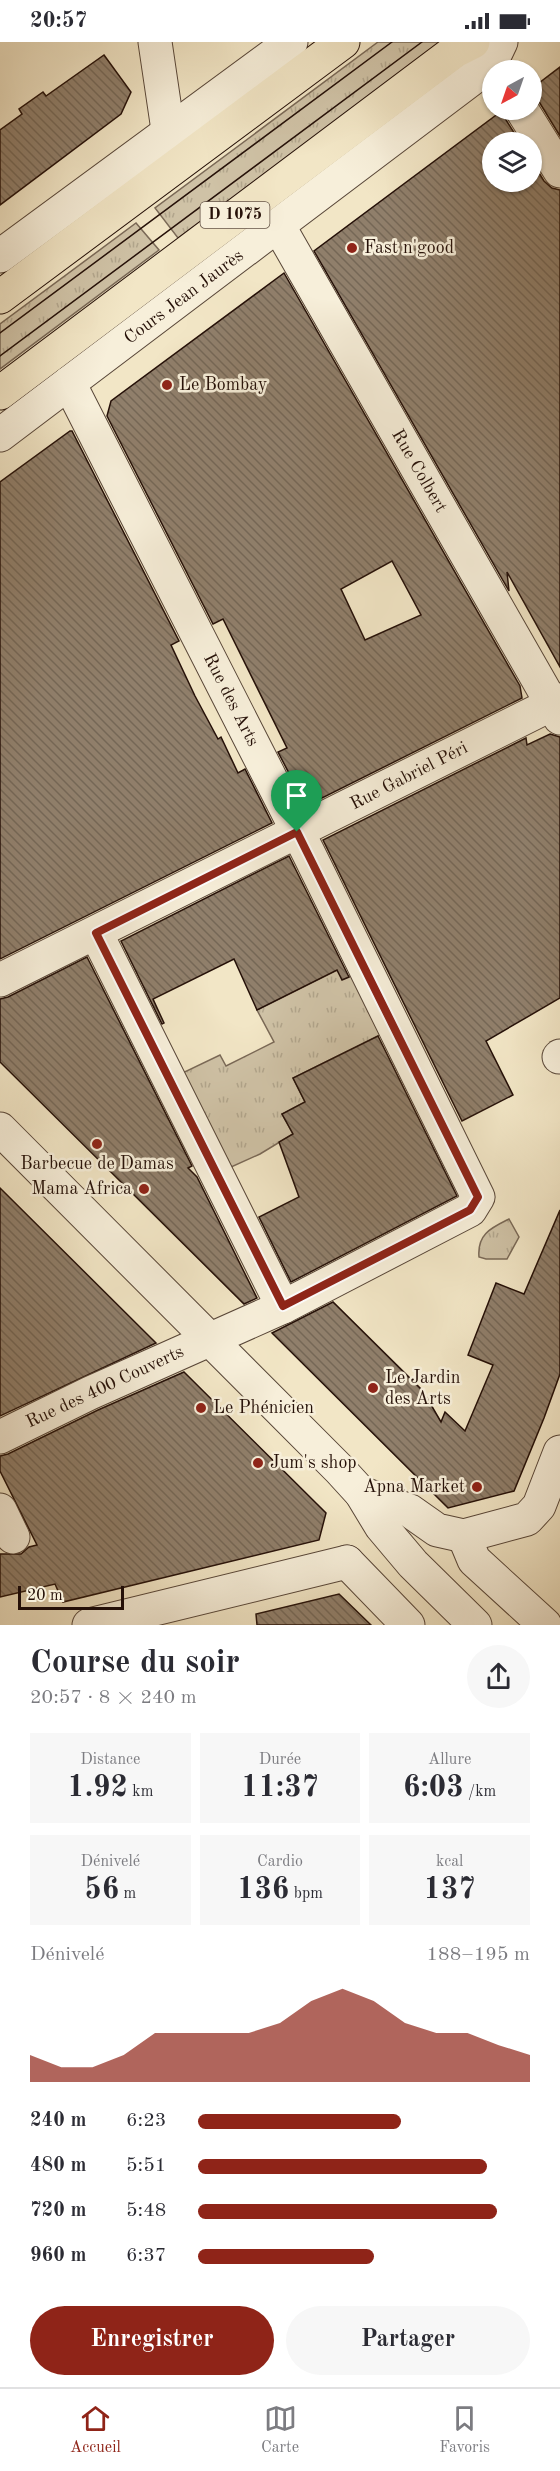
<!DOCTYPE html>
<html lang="fr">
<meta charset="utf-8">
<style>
body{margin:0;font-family:"Old Standard TT",serif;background:#f7f7f7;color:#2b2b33;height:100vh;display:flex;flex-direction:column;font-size:22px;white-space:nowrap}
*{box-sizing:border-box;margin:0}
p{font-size:20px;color:#7c7c81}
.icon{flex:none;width:33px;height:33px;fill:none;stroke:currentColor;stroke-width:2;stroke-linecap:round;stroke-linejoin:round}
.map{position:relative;height:1583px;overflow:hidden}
.drawer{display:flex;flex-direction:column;background:#fff;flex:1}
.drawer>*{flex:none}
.needle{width:39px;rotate:220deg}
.controls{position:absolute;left:482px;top:18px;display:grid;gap:12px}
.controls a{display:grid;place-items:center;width:60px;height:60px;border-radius:50%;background:#fff;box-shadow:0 2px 4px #0004;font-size:30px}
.scale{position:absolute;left:18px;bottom:15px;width:106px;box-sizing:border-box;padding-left:6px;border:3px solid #251008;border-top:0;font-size:16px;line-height:21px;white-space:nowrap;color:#251008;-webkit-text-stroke:4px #f7efda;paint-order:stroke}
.pin{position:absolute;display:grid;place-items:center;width:51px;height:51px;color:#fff;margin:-62px -26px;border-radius:50% 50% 50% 0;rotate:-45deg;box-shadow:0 0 6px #0007}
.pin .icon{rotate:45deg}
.round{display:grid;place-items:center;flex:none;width:63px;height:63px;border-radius:32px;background:#f7f7f7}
.headline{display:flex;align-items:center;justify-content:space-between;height:102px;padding:0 30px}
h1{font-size:33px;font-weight:800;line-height:45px}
.figures{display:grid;grid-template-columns:repeat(3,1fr);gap:9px;height:102px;padding:6px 30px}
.figures div{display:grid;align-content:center;border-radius:0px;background:#f7f7f7;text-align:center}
.figures b{font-size:30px;font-weight:800}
.figures small{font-size:16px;font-weight:400}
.figures p{font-size:16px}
.chart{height:168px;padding:12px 30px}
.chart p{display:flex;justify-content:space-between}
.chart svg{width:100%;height:108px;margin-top:6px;fill:#8f2418;opacity:.7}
.button{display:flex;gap:12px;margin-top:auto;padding:12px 30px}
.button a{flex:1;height:69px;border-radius:36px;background:#8f2418;color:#fff;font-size:24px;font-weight:800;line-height:69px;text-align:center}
.button a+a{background:#f7f7f7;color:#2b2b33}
ul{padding:0 30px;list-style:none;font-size:20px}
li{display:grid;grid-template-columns:96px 72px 1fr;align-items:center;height:45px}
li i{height:15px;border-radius:8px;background:#8f2418}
.status{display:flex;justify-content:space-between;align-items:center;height:42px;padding:0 30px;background:#fff;direction:ltr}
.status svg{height:16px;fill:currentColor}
.tab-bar{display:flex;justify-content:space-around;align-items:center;height:84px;border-top:2px solid #e1e1e2;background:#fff;font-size:16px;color:#7c7c81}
.tab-bar a{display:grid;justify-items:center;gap:3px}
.tab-bar .current{color:#8f2418}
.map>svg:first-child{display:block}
.grass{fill:url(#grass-tufts);stroke:#7a6957;stroke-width:1.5}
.building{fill:url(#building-back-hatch);stroke:#251008;stroke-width:1.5;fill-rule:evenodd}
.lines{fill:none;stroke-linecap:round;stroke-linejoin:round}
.minor-casing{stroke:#584638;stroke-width:35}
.major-casing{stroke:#251008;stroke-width:35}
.minor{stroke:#f7efda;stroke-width:33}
.major{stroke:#f2e6c6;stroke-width:33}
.tram{stroke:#251008;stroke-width:1.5}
.route-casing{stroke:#fff;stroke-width:12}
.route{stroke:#8f2418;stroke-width:8}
.poi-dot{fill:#8f2418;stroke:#f7efda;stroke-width:2}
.labels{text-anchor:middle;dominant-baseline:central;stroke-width:5;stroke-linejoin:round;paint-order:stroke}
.shield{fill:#f7efda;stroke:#645347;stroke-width:1.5}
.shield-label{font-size:16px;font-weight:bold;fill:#251008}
.poi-label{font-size:18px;fill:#251008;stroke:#f7efda;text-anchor:start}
.street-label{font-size:18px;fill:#251008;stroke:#f7efda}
</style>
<div class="status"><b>20:57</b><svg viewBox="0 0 49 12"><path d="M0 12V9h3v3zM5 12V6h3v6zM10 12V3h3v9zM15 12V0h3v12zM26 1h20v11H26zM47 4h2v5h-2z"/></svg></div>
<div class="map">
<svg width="560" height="1583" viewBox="0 0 560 1583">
<defs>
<pattern id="grass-tufts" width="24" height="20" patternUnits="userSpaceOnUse" patternTransform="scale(1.5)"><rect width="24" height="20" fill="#cfc2a6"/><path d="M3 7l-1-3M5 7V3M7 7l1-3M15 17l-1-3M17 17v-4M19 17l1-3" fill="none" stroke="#b2a68d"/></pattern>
<pattern id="building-back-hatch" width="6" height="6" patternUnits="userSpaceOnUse" patternTransform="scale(1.5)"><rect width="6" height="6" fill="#907f6b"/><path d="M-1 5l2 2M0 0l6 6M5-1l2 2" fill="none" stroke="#756756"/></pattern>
</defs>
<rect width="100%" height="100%" fill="#f2e6c6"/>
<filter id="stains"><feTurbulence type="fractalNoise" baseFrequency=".00333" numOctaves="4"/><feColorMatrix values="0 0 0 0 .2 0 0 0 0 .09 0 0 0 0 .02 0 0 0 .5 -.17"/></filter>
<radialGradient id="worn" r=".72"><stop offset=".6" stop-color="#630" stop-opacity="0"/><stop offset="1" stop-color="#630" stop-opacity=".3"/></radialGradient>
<g class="grass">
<polygon points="378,0 443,0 178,196 155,166"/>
<polygon points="136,181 159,208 0,327 0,282"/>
<polygon points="337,928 343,937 356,931 386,990 293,1036 305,1060 282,1072 293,1092 260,1112 220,1130 174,1035 220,1013 226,1024 274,1000 257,968"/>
<path d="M509 1177 519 1195 507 1217H486L479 1215C477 1192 491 1186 509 1177Z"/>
</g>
<g class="building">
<polygon points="104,13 131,50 121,72 0,163 0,88 22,72 19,67 43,50 46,54"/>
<polygon points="560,25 560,94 538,58 531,52 531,47"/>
<polygon points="503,68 506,78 520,100 492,100 492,140 531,140 531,118 544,139 552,146 560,148 560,625 507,530 509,549 314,209"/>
<path d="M284 231 520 644 522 656 306 764 278 710 287 706 223 577 213 582 107 374 111 359ZM392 519 421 573 365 598 341 547Z"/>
<polygon points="70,389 72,389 179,599 171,603 195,654 218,697 221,695 238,731 245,727 272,781 0,917 0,440"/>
<polygon points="550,692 560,695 560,956 486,999 513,1053 462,1079 323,798 526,696 527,703"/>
<polygon points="289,814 349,935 342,938 337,928 257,968 234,917 153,957 164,981 162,982 121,899"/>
<polygon points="87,915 192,1124 188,1126 197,1135 257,1256 244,1262 0,1020 0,957 8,955"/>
<polygon points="378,994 457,1154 291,1240 259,1175 299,1155 279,1100 293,1092 282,1072 305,1060 293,1036"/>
<polygon points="0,1146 156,1301 0,1374"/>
<polygon points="560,1168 560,1332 544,1376 514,1449 448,1466 272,1291 333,1260 423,1349 441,1380 445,1370 465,1389 493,1323 468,1313 496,1241 524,1252"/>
<polygon points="184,1330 326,1471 319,1498 63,1560 55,1542 0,1555 0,1512 21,1512 29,1505 37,1503 0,1429 0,1414 8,1412 98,1368"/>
<polygon points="339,1552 371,1583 257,1583 256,1572"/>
</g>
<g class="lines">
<defs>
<g id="minor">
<polyline points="155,0 168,88"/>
<polyline points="522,68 560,129"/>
<polyline points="278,183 560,676"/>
<polyline points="0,214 291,0"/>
<polyline points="0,393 490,23 501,0"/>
<polyline points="96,891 283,1265"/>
<polyline points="0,938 560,658"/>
<polyline points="559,1015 560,1014"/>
<polyline points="0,1087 340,1428 361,1451 381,1484 413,1522 475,1583"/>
<polyline points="0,1395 90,1351 283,1265 470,1168 478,1155 308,810 69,341"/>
<polyline points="361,1451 410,1469 437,1488 464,1494 527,1477 539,1464 560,1410"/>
<polyline points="0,1468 13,1495"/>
<polyline points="464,1494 474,1518 545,1583"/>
<polyline points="347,1520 408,1583"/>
<polyline points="89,1583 347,1520"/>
</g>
<g id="major">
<polyline points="0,255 343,0"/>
<polyline points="0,351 455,9 473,0"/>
</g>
</defs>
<use href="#minor" class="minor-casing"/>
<use href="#major" class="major-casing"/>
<use href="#minor" class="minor"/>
<use href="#major" class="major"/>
<g class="tram">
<polyline points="0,291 392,0"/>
<polyline points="0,314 422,0"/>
</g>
</g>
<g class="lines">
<defs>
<polygon id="route" points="297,790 478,1155 470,1168 283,1264 96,891"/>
</defs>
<use href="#route" class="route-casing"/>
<use href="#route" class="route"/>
</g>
<g class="poi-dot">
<circle cx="352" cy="206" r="6"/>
<circle cx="167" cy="343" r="6"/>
<circle cx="97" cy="1102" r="6"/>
<circle cx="144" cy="1147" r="6"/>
<circle cx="373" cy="1346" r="6"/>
<circle cx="201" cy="1366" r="6"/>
<circle cx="258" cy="1421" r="6"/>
<circle cx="477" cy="1445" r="6"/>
</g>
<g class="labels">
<rect class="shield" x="200.5" y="160" width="69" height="26" rx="4.5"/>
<g class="shield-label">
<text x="235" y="173">D 1075</text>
</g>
<g class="poi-label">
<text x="364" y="206">Fast n'good</text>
<text x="179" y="343">Le Bombay</text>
<text x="97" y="1122" text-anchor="middle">Barbecue de Damas</text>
<text x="132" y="1147" text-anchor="end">Mama Africa</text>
<text x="385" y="1336">Le Jardin<tspan x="385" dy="21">des Arts</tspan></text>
<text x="213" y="1366">Le Phénicien</text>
<text x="270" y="1421">Jum's shop</text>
<text x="465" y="1445" text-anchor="end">Apna Market</text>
</g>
<g class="street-label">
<text transform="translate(184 255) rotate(-37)">Cours Jean Jaurès</text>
<text transform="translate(419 429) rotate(60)">Rue Colbert</text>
<text transform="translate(231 658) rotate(63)">Rue des Arts</text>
<text transform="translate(409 734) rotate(-27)">Rue Gabriel Péri</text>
<text transform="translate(105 1345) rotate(-25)">Rue des 400 Couverts</text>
</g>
</g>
<rect width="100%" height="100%" filter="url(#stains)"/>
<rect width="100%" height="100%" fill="url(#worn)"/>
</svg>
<div class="controls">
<a><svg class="needle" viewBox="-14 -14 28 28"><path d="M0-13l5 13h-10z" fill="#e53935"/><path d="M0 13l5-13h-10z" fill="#7c7c81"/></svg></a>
<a><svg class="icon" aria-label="layers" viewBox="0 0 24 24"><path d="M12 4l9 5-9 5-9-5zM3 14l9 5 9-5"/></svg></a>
</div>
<div class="scale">20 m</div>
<div class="pin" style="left:297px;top:790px;background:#1e9e55"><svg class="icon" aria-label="arrive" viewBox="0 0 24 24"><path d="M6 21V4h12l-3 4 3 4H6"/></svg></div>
</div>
<section class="drawer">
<div class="headline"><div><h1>Course du soir</h1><p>20:57 · 8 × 240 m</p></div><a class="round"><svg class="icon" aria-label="share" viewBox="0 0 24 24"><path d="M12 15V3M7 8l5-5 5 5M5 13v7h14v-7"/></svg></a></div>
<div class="figures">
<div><p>Distance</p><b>1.92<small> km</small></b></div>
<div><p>Durée</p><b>11:37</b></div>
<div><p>Allure</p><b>6:03<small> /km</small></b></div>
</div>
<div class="figures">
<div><p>Dénivelé</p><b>56<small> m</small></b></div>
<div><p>Cardio</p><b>136<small> bpm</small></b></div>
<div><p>kcal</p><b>137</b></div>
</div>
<div class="chart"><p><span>Dénivelé</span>188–195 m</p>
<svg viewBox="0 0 160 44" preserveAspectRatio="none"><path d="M0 44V33L10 38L20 38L30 33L40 24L50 24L60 24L70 24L80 20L90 11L100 6L110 11L120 20L130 24L140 24L150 29L160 33V44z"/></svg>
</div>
<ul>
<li><b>240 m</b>6:23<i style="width:61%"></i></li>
<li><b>480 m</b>5:51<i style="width:87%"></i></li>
<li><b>720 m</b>5:48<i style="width:90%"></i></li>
<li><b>960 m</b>6:37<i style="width:53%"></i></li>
</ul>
<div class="button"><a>Enregistrer</a><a>Partager</a></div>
</section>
<nav class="tab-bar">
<a class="current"><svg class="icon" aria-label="home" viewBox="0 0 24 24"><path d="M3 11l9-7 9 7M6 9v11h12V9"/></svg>Accueil</a>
<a><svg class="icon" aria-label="map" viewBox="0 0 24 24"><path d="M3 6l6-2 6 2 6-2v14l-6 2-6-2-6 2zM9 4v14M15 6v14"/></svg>Carte</a>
<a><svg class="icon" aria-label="saved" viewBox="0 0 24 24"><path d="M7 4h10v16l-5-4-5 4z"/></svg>Favoris</a>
</nav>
